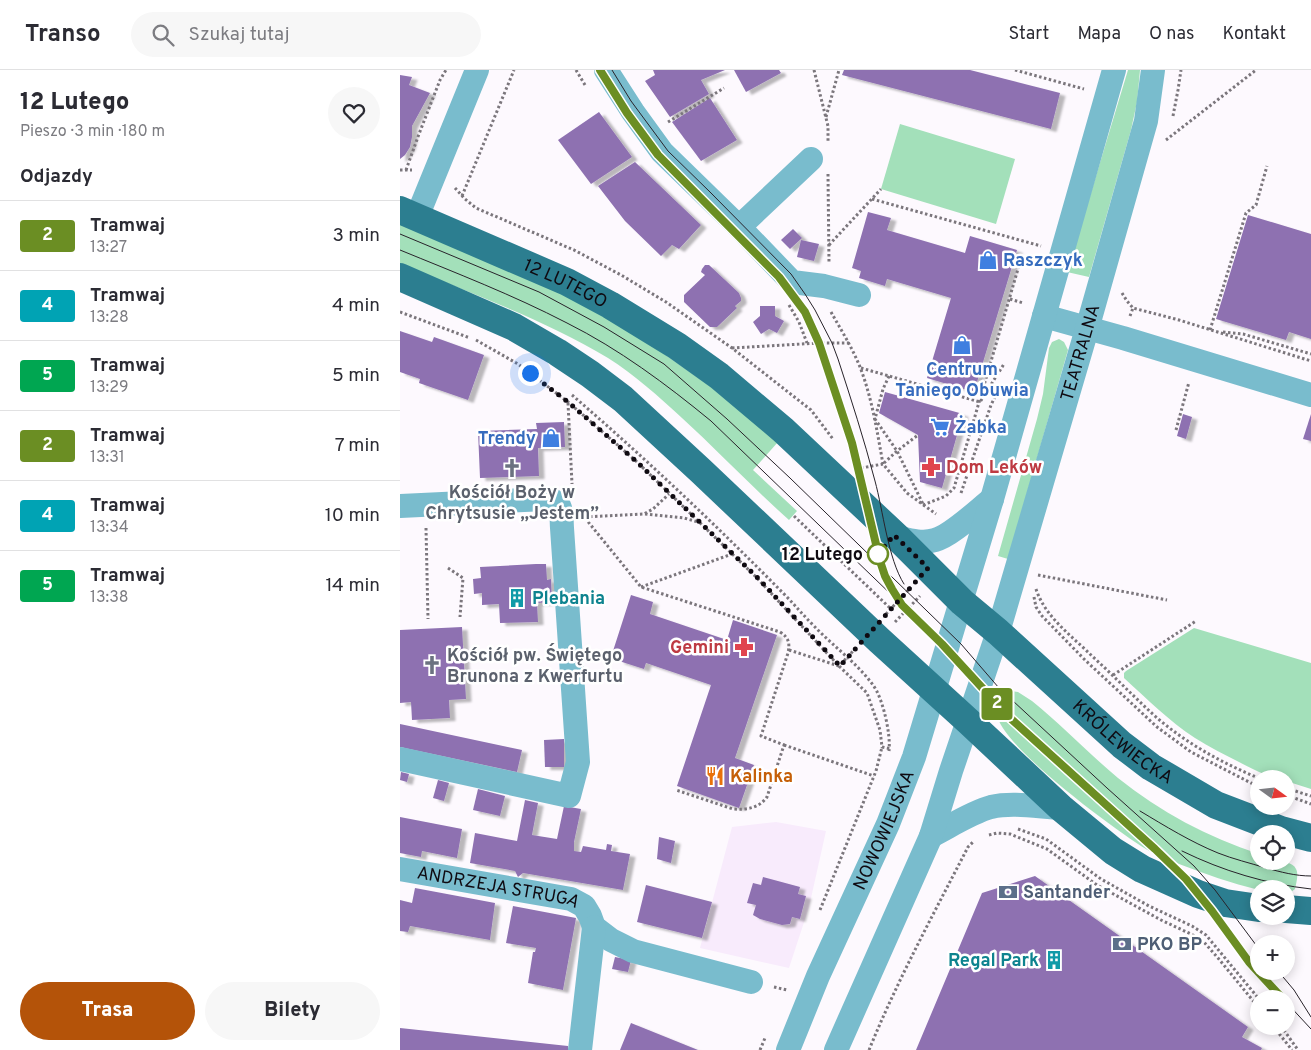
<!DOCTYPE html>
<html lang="pl">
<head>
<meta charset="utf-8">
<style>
	:root { --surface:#fff; --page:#f7f7f7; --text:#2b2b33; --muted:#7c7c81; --line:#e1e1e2; --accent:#b45309 }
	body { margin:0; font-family:Overpass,sans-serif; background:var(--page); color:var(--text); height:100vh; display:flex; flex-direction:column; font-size:19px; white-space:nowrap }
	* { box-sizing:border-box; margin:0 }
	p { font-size:16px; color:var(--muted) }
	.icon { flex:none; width:28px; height:28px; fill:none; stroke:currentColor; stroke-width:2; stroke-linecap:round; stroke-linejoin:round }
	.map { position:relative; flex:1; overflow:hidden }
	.details { display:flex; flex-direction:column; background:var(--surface); width:400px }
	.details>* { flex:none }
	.badge { padding:0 10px; border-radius:4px; font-size:18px; line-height:32px }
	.needle { width:32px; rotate:105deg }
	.buttons { position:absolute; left:850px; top:700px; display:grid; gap:10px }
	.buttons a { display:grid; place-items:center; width:45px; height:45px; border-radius:50%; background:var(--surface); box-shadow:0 2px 12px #0003; font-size:25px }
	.you { position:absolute; width:25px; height:25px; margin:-12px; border:4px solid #fff; border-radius:50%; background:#1a73e8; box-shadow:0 0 0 8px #1a73e833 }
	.map>.badge { position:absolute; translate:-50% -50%; box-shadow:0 0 0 2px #fff }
	h2 { padding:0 20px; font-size:19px; line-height:45px }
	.round { display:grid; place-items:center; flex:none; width:52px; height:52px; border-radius:26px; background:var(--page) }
	.summary { display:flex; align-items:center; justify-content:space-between; height:85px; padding:0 20px }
	h1 { font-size:24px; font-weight:800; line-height:38px }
	.action { display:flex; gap:10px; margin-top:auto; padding:10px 20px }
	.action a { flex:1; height:58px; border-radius:30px; background:var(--accent); color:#fff; font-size:20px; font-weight:800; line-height:58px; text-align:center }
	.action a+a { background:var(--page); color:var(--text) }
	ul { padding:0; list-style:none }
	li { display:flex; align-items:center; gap:15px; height:70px; padding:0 20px; border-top:1px solid var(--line) }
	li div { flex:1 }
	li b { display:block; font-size:19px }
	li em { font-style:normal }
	li .badge { min-width:55px; font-weight:700; text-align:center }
	header { display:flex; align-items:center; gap:30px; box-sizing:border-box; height:70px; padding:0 25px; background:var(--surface); border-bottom:1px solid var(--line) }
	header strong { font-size:24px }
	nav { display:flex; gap:28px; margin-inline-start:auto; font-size:18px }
	.search { width:350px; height:45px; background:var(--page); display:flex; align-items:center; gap:12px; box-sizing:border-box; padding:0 18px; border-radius:28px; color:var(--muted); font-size:19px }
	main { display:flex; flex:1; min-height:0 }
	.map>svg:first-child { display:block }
	.built { fill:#f8ebfc }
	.green { fill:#a3e0ba }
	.building { fill:#8e71b1; filter:url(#shadow) }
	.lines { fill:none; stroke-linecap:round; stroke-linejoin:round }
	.path { stroke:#7b767c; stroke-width:3; stroke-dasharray:2.5 2.5; stroke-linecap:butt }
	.minor { stroke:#79bccd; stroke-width:24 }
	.major { stroke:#2c7e90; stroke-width:28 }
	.tram { stroke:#28232a; stroke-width:1 }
	.line-casing { stroke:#fff; stroke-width:11 }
	.line { stroke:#6b8e23; stroke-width:8 }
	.walk { stroke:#0f0a11; stroke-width:5; stroke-dasharray:0 9 }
	.stop-dot { fill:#fff; stroke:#6b8e23; stroke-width:2.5 }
	.labels { text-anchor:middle; stroke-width:5; stroke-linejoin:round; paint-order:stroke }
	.shop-label { font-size:18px; font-weight:bold; fill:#366cbe; stroke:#fff; text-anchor:start }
	.street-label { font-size:18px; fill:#0f0a11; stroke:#fff }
	.health-label { font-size:18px; font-weight:bold; fill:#be3a42; stroke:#fff; text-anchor:start }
	.worship-label { font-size:18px; font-weight:bold; fill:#5b616d; stroke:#fff }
	.stop-label { font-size:18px; font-weight:bold; fill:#0f0a11; stroke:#fff; text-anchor:end }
	.culture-label { font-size:18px; font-weight:bold; fill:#0d838f; stroke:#fff; text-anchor:start }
	.food-label { font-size:18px; font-weight:bold; fill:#c56008; stroke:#fff; text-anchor:start }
	.service-label { font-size:18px; font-weight:bold; fill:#4e5e75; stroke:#fff; text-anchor:start }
</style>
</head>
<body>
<header>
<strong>Transo</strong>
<div class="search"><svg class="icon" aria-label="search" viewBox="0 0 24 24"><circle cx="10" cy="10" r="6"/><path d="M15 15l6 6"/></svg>Szukaj tutaj</div>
<nav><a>Start</a><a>Mapa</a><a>O nas</a><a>Kontakt</a></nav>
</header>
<main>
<section class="details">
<div class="summary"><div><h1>12 Lutego</h1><p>Pieszo · 3 min · 180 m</p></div><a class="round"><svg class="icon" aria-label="heart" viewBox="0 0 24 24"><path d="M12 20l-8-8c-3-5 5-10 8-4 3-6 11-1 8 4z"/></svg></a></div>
<h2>Odjazdy</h2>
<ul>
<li><span class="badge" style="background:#6b8e23;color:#fff">2</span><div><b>Tramwaj</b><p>13:27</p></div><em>3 min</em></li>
<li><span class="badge" style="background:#00a3b4;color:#fff">4</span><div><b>Tramwaj</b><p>13:28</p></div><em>4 min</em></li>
<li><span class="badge" style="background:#00a651;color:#fff">5</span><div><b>Tramwaj</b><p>13:29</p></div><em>5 min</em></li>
<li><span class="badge" style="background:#6b8e23;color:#fff">2</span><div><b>Tramwaj</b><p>13:31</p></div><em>7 min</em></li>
<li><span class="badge" style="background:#00a3b4;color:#fff">4</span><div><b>Tramwaj</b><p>13:34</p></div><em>10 min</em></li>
<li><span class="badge" style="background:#00a651;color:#fff">5</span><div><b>Tramwaj</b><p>13:38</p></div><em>14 min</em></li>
</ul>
<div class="action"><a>Trasa</a><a>Bilety</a></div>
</section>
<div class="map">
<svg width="911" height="980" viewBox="0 0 911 980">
	<defs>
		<filter id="shadow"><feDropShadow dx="5.5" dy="3" stdDeviation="1" flood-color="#0004"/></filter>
	</defs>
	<rect width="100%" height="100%" fill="#fdf9fe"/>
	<!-- built -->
	<path class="built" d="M376 752 426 761 409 837 389 898 300 878 332 757Z"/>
	<!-- green -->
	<g class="green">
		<path d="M728 0H740L737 32 731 60 689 207 667 202Z"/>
		<path d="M500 54 615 89 596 154 481 119Z"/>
		<path d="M0 154 129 208 184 235 250 274 311 317 378 372 353 400 397 441 389 450C352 417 318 381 282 348 258 326 235 305 208 288 143 249 70 223 0 194Z"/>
		<path d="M659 269 664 272 668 280 608 489 598 486 637 349 643 324 649 278 652 272Z"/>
		<path d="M794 558 911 593V719L886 711V709C870 709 853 699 839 692 825 685 809 677 795 668 769 651 747 629 724 608V603L726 601Z"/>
		<path d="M611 621 618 622 632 631C662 655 688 683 718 708 760 742 808 767 859 784V791C868 791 892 789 896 799 899 804 896 814 895 819L891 822 886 823V819H859V820C831 813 805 804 779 794 770 790 760 786 751 782 721 765 599 675 597 644Z"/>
	</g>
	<!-- building -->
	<g class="building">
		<path d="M253 0H325L301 10 309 24 270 47 245 11 255 5Z"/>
		<path d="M334 0H379L381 3 346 22Z"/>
		<path d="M444 0H570L660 23 651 59 442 5Z"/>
		<path d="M0 5 12 7 9 15 30 23 12 56V67L10 77 5 85 0 89Z"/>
		<path d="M310 28 337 70 301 91 272 52Z"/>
		<path d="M199 42 232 87 191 114 158 70Z"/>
		<path d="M235 92 301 155 279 179 272 175 261 186 225 151 198 116Z"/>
		<path d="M468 142 491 148 487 160 565 183 570 166 617 180 574 322 527 308 551 228 487 209 485 216 459 208 461 201 452 198Z"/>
		<path d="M848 145 911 164V269L889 262 886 270 816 249Z"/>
		<path d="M393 159 402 168 390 179 381 170Z"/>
		<path d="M401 170 419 174 414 191 397 187Z"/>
		<path d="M305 195H309L339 223 341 228V231L335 236 337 238 317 257H310L284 232V225L305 205 301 202 302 199Z"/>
		<path d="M360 236H375V246L384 251 377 263 369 259 361 264 353 252 360 246Z"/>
		<path d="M0 261 32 272 34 267 84 285 68 330 19 313 20 309 0 302Z"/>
		<path d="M485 322 563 344 542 418 520 412 518 365 479 343Z"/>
		<path d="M783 344 792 347 786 369 777 366Z"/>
		<path d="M911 344V371L903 369Z"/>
		<path d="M164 352 165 377 138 378 139 406 80 408 78 361 137 359 136 353Z"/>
		<path d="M136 494H146L147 510 151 509 152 532 137 533 138 552 100 553 99 534 82 535V523L74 524 73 509 81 508 80 497Z"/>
		<path d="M231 525 253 532 250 544 327 570 333 550 377 565 335 688 354 695 339 738 277 716 311 615 246 593 244 599 219 591 221 584 213 581Z"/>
		<path d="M62 557 66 629 49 630 50 648 12 650 11 632 0 633V560Z"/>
		<path d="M0 654 122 680 117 702 0 677Z"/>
		<path d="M164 669V697H145L144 670Z"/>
		<path d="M1 702 9 704 7 712 0 710Z"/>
		<path d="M38 710 49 713 44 731 33 728Z"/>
		<path d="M78 719 105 726 100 746 73 740Z"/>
		<path d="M125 730 138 733 132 765 157 769 164 736 181 739 174 772V781L181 782 183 776 206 780 207 774 212 775 211 781 230 784 223 820 123 803 118 807 115 801 70 793 75 763 117 771Z"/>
		<path d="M0 747 62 759 57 788 22 781 21 787 0 783Z"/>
		<path d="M259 767 275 771 271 793 257 789Z"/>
		<path d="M635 806 848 957 842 967 862 978 861 980H516L582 823Z"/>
		<path d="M363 807 400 817 398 824 406 826 400 849 392 847 390 854 382 855 360 849 353 845 356 835 347 833 353 813 361 815Z"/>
		<path d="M246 815 312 832 302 868 237 852Z"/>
		<path d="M15 818 95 833 90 870 10 856 8 862 0 861V830L12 833Z"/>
		<path d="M113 836 176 848 163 920 128 913 133 882H135L136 878 106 873Z"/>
		<path d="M215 887 231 890 228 902 212 899Z"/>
		<path d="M231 953 298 980H220Z"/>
		<path d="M0 958 168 976V980H0Z"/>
	</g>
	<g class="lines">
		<!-- path -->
		<g class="path">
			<path d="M176 0 185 15"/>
			<path d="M414 0 428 56V73"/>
			<path d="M615 0 684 19"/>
			<path d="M773 46 778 20 781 0"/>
			<path d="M426 47 439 0"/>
			<path d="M268 52 324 18"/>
			<path d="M766 70 856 0"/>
			<path d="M0 100H12"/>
			<path d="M6 100 19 64 40 10 46 0"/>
			<path d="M428 104 429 193"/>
			<path d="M55 118 65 129 76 138 174 180 221 205 266 232 332 278 411 340 433 369"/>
			<path d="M62 126 114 0"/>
			<path d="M472 129 641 176"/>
			<path d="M429 175 481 119"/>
			<path d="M722 223 727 231 733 238 779 250 911 291"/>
			<path d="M610 229 623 233"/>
			<path d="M389 235 399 252 407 273"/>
			<path d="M0 242 70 268"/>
			<path d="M431 242C441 260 452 277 460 297 472 328 477 361 483 394"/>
			<path d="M730 246 733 238"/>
			<path d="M810 260 846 143 856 135 867 96"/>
			<path d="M823 262 843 264 911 284"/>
			<path d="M76 270 118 294 168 332 236 391 355 506 439 596 467 623 480 660 482 677 491 679"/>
			<path d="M332 278 419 273H449"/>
			<path d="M461 298 580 332 604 294"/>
			<path d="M489 306 483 319 475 349 497 381 523 434"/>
			<path d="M172 325C245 388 315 454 383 523 394 534 403 545 414 556 433 576 457 593 473 615 483 628 491 665 489 681"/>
			<path d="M168 333 172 414"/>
			<path d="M776 360 789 312"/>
			<path d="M484 393 497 381 518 365"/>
			<path d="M461 398 483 394 507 423 536 444"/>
			<path d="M561 423 591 335 595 327"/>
			<path d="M523 435 546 426 554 418 620 192 635 196"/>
			<path d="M245 444 284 448 298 452"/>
			<path d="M394 446 491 539"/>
			<path d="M185 447 244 444 253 439 269 424"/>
			<path d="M185 448 241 517 380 562C389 568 390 573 388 583L361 666 384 675 367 727C359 738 347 740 333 739L276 720"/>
			<path d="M26 458 28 549"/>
			<path d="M48 498 63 508 60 547"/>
			<path d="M638 505 767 530"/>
			<path d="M241 517 332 484"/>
			<path d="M636 519C645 547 672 566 692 586 714 606 734 627 756 647 787 674 824 694 861 709"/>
			<path d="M634 527 636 537 642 546 685 590 757 657 791 682 851 713 859 716"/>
			<path d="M486 544 511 517"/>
			<path d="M495 552 520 526"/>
			<path d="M389 580 439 596 454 580"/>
			<path d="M713 605 796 551"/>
			<path d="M384 675 474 706"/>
			<path d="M886 718 911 726"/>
			<path d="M886 725 911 734"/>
			<path d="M618 759 646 769 701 809 749 836 792 856 806 865 859 929"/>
			<path d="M589 765 597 763 610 764 647 779 697 815 761 850 793 865 803 871 818 888 859 938"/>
			<path d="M420 840 476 701 482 677"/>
			<path d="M374 917 387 920"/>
			<path d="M873 956 892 980"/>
			<path d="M881 956 898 980"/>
			<path d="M360 980 365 968"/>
			<path d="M469 980C497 911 534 843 568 777L574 771"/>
		</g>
		<!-- minor -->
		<g class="minor">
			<path d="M206 0 233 42 262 82 339 157 392 212 424 216 459 225"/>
			<path d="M17 147 77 0"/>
			<path d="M339 157 411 89"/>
			<path d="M644 246 723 268 911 325"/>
			<path d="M0 436 146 429C164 431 161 444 162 458L178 692 169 726 0 689"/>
			<path d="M497 467C509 470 522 474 535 470 551 466 578 440 592 429"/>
			<path d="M531 766C549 757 572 742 591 737 613 732 639 737 661 738"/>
			<path id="s1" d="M0 799 171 829 184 836 190 846 194 857 211 870 233 881 351 912"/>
			<path d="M180 980 194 857"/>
			<path id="s2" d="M388 980 418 906 488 754 514 687 592 429 714 0"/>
			<path id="s3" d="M436 980 531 766 551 701 598 562 687 259 746 51 753 0"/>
		</g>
		<!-- major -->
		<g class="major">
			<path id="s4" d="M0 140 167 212 210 235 277 276 319 306 383 360 497 467 562 532 598 562 722 675 751 697 816 735 881 760 911 768"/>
			<path d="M0 207 114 257 157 282 190 304 223 329 301 401 479 570 568 651 661 738 713 781 742 799 798 824 825 833 859 838"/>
			<path d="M886 839 911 841"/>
		</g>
		<!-- tram -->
		<g class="tram">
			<path d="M200 0 227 43 259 85 379 207 405 242 419 273 451 373 481 494"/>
			<path d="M212 0 231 31 268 81 310 122 391 204 405 224 415 240 432 273 438 289C451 329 464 369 475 411 483 440 488 489 504 514"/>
			<path d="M0 164 139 222 204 257 264 294 327 349 390 408 561 574 599 618 707 718 794 796 815 820 859 879"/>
			<path d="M0 180C56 203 113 225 167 253 219 279 266 314 311 351L527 559 609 647 770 794 798 824 849 892 883 929"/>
			<path d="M740 741C765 756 791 772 818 783 833 789 850 793 866 798 881 802 895 806 911 806"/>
			<path d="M782 781C823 801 866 814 911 819"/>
			<path d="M878 901 894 920 911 947"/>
			<path d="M886 932 911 959"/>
		</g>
	</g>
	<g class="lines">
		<!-- line casing -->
		<g class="line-casing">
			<path id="line" d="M200 0 227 43 258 85 379 207 405 242 419 273 452 373 480 491 485 506 492 519 502 535 542 574 609 647 755 779 786 809 812 841 849 892 883 929"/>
		</g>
		<!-- line -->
		<use href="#line" class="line"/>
		<!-- walk -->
		<path class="walk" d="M130 303 168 332 236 391 356 506 440 596 528 498 494 465 478 484"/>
	</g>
	<!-- icons -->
	<defs>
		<g id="shop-bare" transform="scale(1.5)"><path d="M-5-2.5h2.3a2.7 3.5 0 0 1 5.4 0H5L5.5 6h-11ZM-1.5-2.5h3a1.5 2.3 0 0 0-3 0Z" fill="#3f7fe0" stroke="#fff" stroke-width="2.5" paint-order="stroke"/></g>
		<g id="supermarket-bare" transform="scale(1.5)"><path d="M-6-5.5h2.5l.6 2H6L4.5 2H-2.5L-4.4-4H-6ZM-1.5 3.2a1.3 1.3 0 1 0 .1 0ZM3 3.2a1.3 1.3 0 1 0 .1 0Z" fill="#3f7fe0" stroke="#fff" stroke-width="2.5" paint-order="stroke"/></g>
		<g id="pharmacy-bare" transform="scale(1.5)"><path d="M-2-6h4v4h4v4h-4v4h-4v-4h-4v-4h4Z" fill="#e0444e" stroke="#fff" stroke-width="2.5" paint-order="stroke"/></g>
		<g id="church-bare" transform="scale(1.5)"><path d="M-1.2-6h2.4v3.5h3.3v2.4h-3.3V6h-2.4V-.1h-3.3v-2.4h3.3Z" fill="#6b7280" stroke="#fff" stroke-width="2.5" paint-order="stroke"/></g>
		<g id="building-bare" transform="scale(1.5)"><path d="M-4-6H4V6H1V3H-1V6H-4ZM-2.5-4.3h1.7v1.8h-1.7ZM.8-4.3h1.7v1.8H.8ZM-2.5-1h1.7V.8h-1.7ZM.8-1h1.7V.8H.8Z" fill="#0f9aa8" stroke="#fff" stroke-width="2.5" paint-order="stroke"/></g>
		<g id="restaurant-bare" transform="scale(1.5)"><path d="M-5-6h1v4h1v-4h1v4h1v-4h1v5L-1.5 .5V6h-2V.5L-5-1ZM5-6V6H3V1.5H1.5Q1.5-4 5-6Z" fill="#e8710a" stroke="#fff" stroke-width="2.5" paint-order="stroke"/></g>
		<g id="bank-bare" transform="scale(1.5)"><path d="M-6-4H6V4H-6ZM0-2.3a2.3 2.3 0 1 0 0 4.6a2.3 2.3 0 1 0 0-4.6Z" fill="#5c6f8a" stroke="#fff" stroke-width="2.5" paint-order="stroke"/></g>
	</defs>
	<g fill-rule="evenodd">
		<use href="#shop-bare" x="588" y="190"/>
		<use href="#shop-bare" x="562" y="275"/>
		<use href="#supermarket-bare" x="540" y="357"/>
		<use href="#shop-bare" x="151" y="368"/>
		<use href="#pharmacy-bare" x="531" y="397"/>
		<use href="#church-bare" x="112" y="398"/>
		<use href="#building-bare" x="117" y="528"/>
		<use href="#pharmacy-bare" x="344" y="577"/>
		<use href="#church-bare" x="32" y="595"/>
		<use href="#restaurant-bare" x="315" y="706"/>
		<use href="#bank-bare" x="608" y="822"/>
		<use href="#bank-bare" x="722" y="874"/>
		<use href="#building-bare" x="654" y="890"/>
	</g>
	<!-- markers -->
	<circle class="stop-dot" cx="478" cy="484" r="10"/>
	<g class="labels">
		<!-- shop labels -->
		<g class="shop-label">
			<text x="603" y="196">Raszczyk</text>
			<text x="562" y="305" text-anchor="middle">Centrum<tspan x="562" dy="21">Taniego Obuwia</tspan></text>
			<text x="555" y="363">Żabka</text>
			<text x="136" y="374" text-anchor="end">Trendy</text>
		</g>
		<!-- street labels -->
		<g class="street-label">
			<text dy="6" stroke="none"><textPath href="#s4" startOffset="181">12 LUTEGO</textPath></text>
			<text dy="6" stroke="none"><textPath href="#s3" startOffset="740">TEATRALNA</textPath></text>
			<text dy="6" stroke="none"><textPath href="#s4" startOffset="906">KRÓLEWIECKA</textPath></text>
			<text dy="6" stroke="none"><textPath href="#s2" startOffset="240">NOWOWIEJSKA</textPath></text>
			<text dy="6" stroke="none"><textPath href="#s1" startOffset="100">ANDRZEJA STRUGA</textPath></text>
		</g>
		<!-- health labels -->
		<g class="health-label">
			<text x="546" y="403">Dom Leków</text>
			<text x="329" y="583" text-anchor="end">Gemini</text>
		</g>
		<!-- worship labels -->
		<g class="worship-label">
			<text x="112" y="428">Kościół Boży w<tspan x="112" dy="21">Chrytsusie „Jestem”</tspan></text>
			<text x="47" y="591" text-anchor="start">Kościół pw. Świętego<tspan x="47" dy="21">Brunona z Kwerfurtu</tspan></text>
		</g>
		<!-- stop labels -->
		<g class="stop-label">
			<text x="463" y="490">12 Lutego</text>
		</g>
		<!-- culture labels -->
		<g class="culture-label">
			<text x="132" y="534">Plebania</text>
			<text x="639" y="896" text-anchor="end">Regal Park</text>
		</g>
		<!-- food labels -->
		<g class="food-label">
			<text x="330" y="712">Kalinka</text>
		</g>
		<!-- service labels -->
		<g class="service-label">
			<text x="623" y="828">Santander</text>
			<text x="737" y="880">PKO BP</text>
		</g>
	</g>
</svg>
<div class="buttons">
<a><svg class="needle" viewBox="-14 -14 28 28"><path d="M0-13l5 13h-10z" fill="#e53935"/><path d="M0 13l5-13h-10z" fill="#7c7c81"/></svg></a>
<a><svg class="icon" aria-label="locate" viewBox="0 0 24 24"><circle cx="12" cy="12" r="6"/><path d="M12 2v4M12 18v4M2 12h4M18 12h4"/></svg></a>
<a><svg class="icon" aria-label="layers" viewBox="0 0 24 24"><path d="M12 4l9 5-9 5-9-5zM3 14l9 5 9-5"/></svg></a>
<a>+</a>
<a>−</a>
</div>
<div class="you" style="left:130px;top:303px"></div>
<b class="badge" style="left:597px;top:634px;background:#6b8e23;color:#fff">2</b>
</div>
</main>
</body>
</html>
